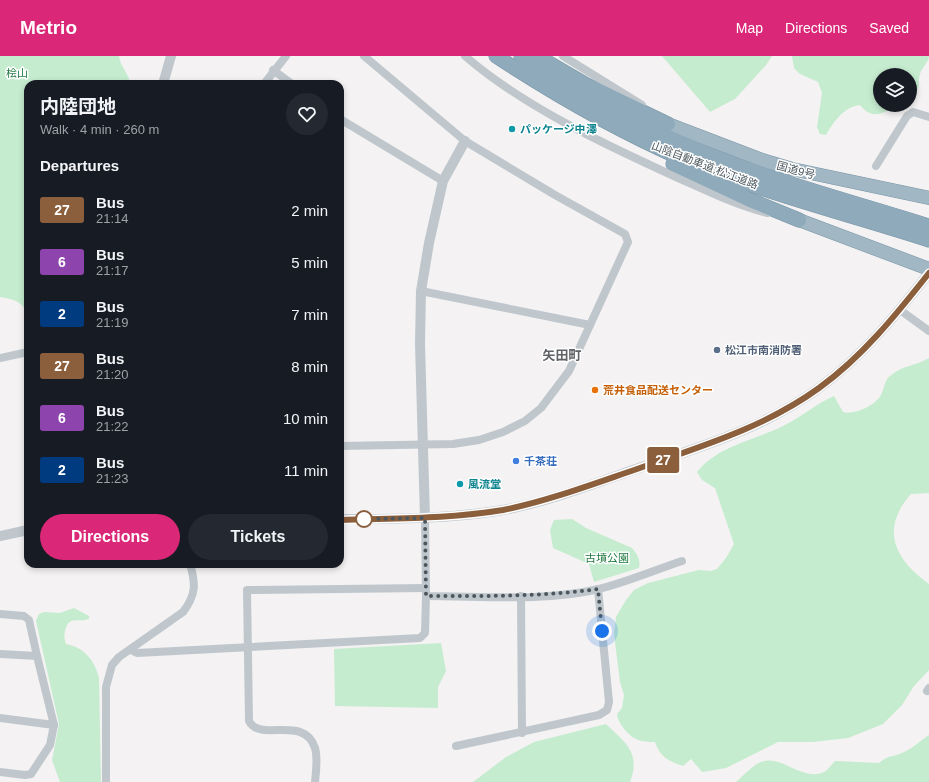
<!DOCTYPE html>
<html lang="en">
<head>
<meta charset="utf-8">
<style>
	:root { --surface:#171b24; --page:#242831; --text:#f1f3f6; --muted:#9ea1a6; --accent:#db2777 }
	body { margin:0; font-family:Helvetica,"Noto Sans JP",sans-serif; background:var(--page); color:var(--text); height:100vh; display:flex; flex-direction:column; font-size:15px; white-space:nowrap }
	* { box-sizing:border-box; margin:0 }
	p { font-size:13px; color:var(--muted) }
	.icon { flex:none; width:22px; height:22px; fill:none; stroke:currentColor; stroke-width:2; stroke-linecap:round; stroke-linejoin:round }
	.map { position:relative; flex:1; overflow:hidden }
	.sheet { position:absolute; left:24px; top:24px; width:320px; height:488px; display:flex; flex-direction:column; background:var(--surface); border-radius:12px; box-shadow:0 2px 6px #0003 }
	.sheet>* { flex:none }
	.badge { padding:0 8px; border-radius:3px; font-size:14px; line-height:26px }
	.tools { position:absolute; left:873px; top:12px; display:grid; gap:8px }
	.tools a { display:grid; place-items:center; width:44px; height:44px; border-radius:50%; background:var(--surface); box-shadow:0 2px 6px #0003; font-size:20px }
	.you { position:absolute; width:20px; height:20px; margin:-10px; border:3px solid #fff; border-radius:50%; background:#1a73e8; box-shadow:0 0 0 6px #1a73e833 }
	.map>.badge { position:absolute; translate:-50% -50%; box-shadow:0 0 0 2px #fff }
	h2 { padding:0 16px; font-size:15px; line-height:36px }
	.round { display:grid; place-items:center; flex:none; width:42px; height:42px; border-radius:21px; background:var(--page) }
	.overview { display:flex; align-items:center; justify-content:space-between; height:68px; padding:0 16px }
	h1 { font-size:19px; font-weight:700; line-height:30px }
	.cta { display:flex; gap:8px; margin-top:auto; padding:8px 16px }
	.cta a { flex:1; height:46px; border-radius:24px; background:var(--accent); color:#fff; font-size:16px; font-weight:700; line-height:46px; text-align:center }
	.cta a+a { background:var(--page); color:var(--text) }
	ul { padding:0; list-style:none }
	li { display:flex; align-items:center; gap:12px; height:52px; padding:0 16px }
	li div { flex:1 }
	li b { display:block; font-size:15px }
	li em { font-style:normal }
	li .badge { min-width:44px; font-weight:700; text-align:center }
	header { display:flex; align-items:center; gap:24px; box-sizing:border-box; height:56px; padding:0 20px; background:var(--accent); color:#fff }
	header strong { font-size:19px }
	nav { display:flex; gap:22px; margin-inline-start:auto; font-size:14px }
	.map>svg:first-child { display:block }
	.green { fill:#c5eccf }
	.lines { fill:none; stroke-linecap:round; stroke-linejoin:round }
	.trunk-casing { stroke:#7995a7; stroke-width:14 }
	.motorway-casing { stroke:#7995a7; stroke-width:15 }
	.minor { stroke:#bfc7cd; stroke-width:8 }
	.tertiary { stroke:#bfc7cd; stroke-width:10 }
	.trunk { stroke:#a1b7c4; stroke-width:13 }
	.motorway { stroke:#8eaabb; stroke-width:14 }
	.line-casing { stroke:#fff; stroke-width:9 }
	.line { stroke:#8b5e3c; stroke-width:6 }
	.walk { stroke:#4b575d; stroke-width:4; stroke-dasharray:0 7.2 }
	.culture-dot { fill:#0f9aa8; stroke:#fff; stroke-width:1.5 }
	.service-dot { fill:#5c6f8a; stroke:#fff; stroke-width:1.5 }
	.food-dot { fill:#e8710a; stroke:#fff; stroke-width:1.5 }
	.shop-dot { fill:#3f7fe0; stroke:#fff; stroke-width:1.5 }
	.stop-dot { fill:#fff; stroke:#8b5e3c; stroke-width:2 }
	.labels { text-anchor:middle; stroke-width:3; stroke-linejoin:round; paint-order:stroke }
	.park-label { font-size:11px; fill:#217a41; stroke:#fff }
	.culture-label { font-size:11px; font-weight:bold; fill:#0d838f; stroke:#fff; text-anchor:start }
	.street-label { font-size:11px; fill:#4b575d; stroke:#fff }
	.service-label { font-size:11px; font-weight:bold; fill:#4e5e75; stroke:#fff; text-anchor:start }
	.food-label { font-size:11px; font-weight:bold; fill:#c56008; stroke:#fff; text-anchor:start }
	.shop-label { font-size:11px; font-weight:bold; fill:#366cbe; stroke:#fff; text-anchor:start }
	.quarter-label { font-size:13px; font-weight:bold; fill:#5f6366; stroke:#fff }
</style>
</head>
<body>
<header>
<strong>Metrio</strong>
<nav><a>Map</a><a>Directions</a><a>Saved</a></nav>
</header>
<div class="map">
<svg width="929" height="726" viewBox="0 0 929 726">
	<rect width="100%" height="100%" fill="#f4f2f2"/>
	<!-- green -->
	<g class="green">
		<path d="M0 0H119C120 11 129 17 130 28H28V257C21 245 13 243 0 241Z"/>
		<path d="M662 0H772L766 9 735 43 710 56Z"/>
		<path d="M792 0H929C929 6 922 11 920 18 917 30 923 31 910 41V19H880V49H898C883 57 873 65 860 49 844 51 834 65 826 79L820 78 817 71 822 37 818 26 800 18 794 12Z"/>
		<path d="M929 302V437L911 438C880 473 894 503 929 528V614L914 630 902 649 883 668 848 682 813 686H778L726 712 702 716 691 703 683 710C668 705 660 701 655 686 648 686 642 686 636 683 629 680 617 666 617 658L622 652 624 639 620 626 614 578 616 561 626 544 634 534 648 527 699 514 711 515 717 513 726 502 734 488 715 432 702 424 697 416C717 390 755 384 783 370 801 361 816 348 834 340L843 356C853 359 872 351 879 342 884 336 884 324 890 320 902 309 916 310 929 302Z"/>
		<path d="M572 463 586 472 632 492C637 498 641 504 639 512L594 526 589 508 553 492 550 474 554 464Z"/>
		<path d="M74 552 89 560V563C77 567 69 559 65 575 64 580 64 582 66 588 84 591 95 605 99 622L101 726H60L52 704 59 668 36 565 39 558 44 556 60 557Z"/>
		<path d="M441 587 446 615 438 631V652L335 650 334 593Z"/>
		<path d="M606 668C626 687 641 697 630 726H473L506 701 534 686Z"/>
		<path d="M929 679V726H736C742 721 754 708 761 706 782 698 802 726 824 716 828 714 832 708 835 705L879 707C890 698 891 702 902 697 912 693 920 685 929 679Z"/>
	</g>
	<g class="lines">
		<!-- trunk casing -->
		<g class="trunk-casing">
			<g id="trunk">
				<path d="M668 68 762 104 792 113 929 142"/>
				<path d="M799 164 929 213"/>
			</g>
		</g>
		<!-- motorway casing -->
		<g class="motorway-casing">
			<g id="motorway">
				<path d="M496 0C557 40 620 76 687 105 765 137 848 158 929 184"/>
				<path d="M521 0C575 36 631 66 691 91 768 124 850 145 929 170"/>
				<path d="M537 0 585 28 668 68"/>
				<path d="M673 108 750 144 799 164"/>
			</g>
		</g>
		<!-- minor -->
		<g class="minor">
			<path d="M465 0C524 51 606 89 676 121 706 134 735 149 767 157"/>
			<path d="M563 0 642 49"/>
			<path d="M273 14 292 28"/>
			<path d="M264 28 286 0"/>
			<path d="M340 63 443 125"/>
			<path d="M876 110 907 60 913 56 929 61"/>
			<path d="M421 235 590 269"/>
			<path d="M900 254 929 275"/>
			<path d="M0 302 28 296"/>
			<path d="M340 390 453 388 479 384 503 376 525 365 541 352 569 315 628 186 625 178 555 139 465 85 364 0"/>
			<path d="M425 462 426 540C482 540 543 546 599 533 627 526 655 514 682 505"/>
			<path d="M521 540 522 677"/>
			<path d="M0 558 24 560 29 564 37 600"/>
			<path d="M131 594 137 597 420 582 425 577 426 540"/>
			<path d="M0 598 37 600 54 669 0 662"/>
			<path d="M927 635 929 632"/>
			<path d="M456 690 599 659 607 654 609 646 598 533"/>
			<path d="M0 716 25 719 31 718 50 689 54 669"/>
			<path d="M106 726V631L112 609 119 601 183 556C196 539 196 528 190 508"/>
			<path d="M315 726C316 716 318 702 315 692 304 658 260 687 249 665L247 534 426 532"/>
		</g>
		<!-- tertiary -->
		<g class="tertiary">
			<path d="M163 28 171 0"/>
			<path d="M425 462 420 288 421 235 429 187 443 125 465 85"/>
			<path d="M340 463C394 463 449 463 503 454 547 446 591 429 633 414 697 392 763 373 819 332 862 301 896 259 929 217"/>
			<path d="M0 480 28 474"/>
		</g>
		<!-- trunk -->
		<use href="#trunk" class="trunk"/>
		<!-- motorway -->
		<use href="#motorway" class="motorway"/>
	</g>
	<g class="lines">
		<!-- line casing -->
		<g class="line-casing">
			<path id="line" d="M340 464C394 462 449 463 503 454 548 445 593 428 637 413 699 391 764 372 819 332 862 301 896 259 929 217"/>
		</g>
		<!-- line -->
		<use href="#line" class="line"/>
		<!-- walk -->
		<path class="walk" d="M364 463 425 462 426 540C484 540 540 541 598 533L602 575"/>
	</g>
	<!-- markers -->
	<g class="culture-dot">
		<circle cx="512" cy="73" r="4"/>
		<circle cx="460" cy="428" r="4"/>
	</g>
	<circle class="service-dot" cx="717" cy="294" r="4"/>
	<circle class="food-dot" cx="595" cy="334" r="4"/>
	<circle class="shop-dot" cx="516" cy="405" r="4"/>
	<circle class="stop-dot" cx="364" cy="463" r="8"/>
	<g class="labels">
		<!-- park labels -->
		<g class="park-label">
			<text x="17" y="21">桧山</text>
			<text x="607" y="506">古墳公園</text>
		</g>
		<!-- culture labels -->
		<g class="culture-label">
			<text x="520" y="77">パッケージ中澤</text>
			<text x="468" y="432">風流堂</text>
		</g>
		<!-- street labels -->
		<g class="street-label">
			<text transform="translate(705 109) rotate(21)" y="4">山陰自動車道;松江道路</text>
			<text transform="translate(796 114) rotate(15)" y="4">国道9号</text>
		</g>
		<!-- service labels -->
		<g class="service-label">
			<text x="725" y="298">松江市南消防署</text>
		</g>
		<!-- food labels -->
		<g class="food-label">
			<text x="603" y="338">荒井食品配送センター</text>
		</g>
		<!-- shop labels -->
		<g class="shop-label">
			<text x="524" y="409">千茶荘</text>
		</g>
		<!-- quarter labels -->
		<g class="quarter-label">
			<text x="562" y="304">矢田町</text>
		</g>
	</g>
</svg>
<div class="tools">
<a><svg class="icon" aria-label="layers" viewBox="0 0 24 24"><path d="M12 4l9 5-9 5-9-5zM3 14l9 5 9-5"/></svg></a>
</div>
<div class="you" style="left:602px;top:575px"></div>
<b class="badge" style="left:663px;top:404px;background:#8b5e3c;color:#fff">27</b>
<section class="sheet">
<div class="overview"><div><h1>内陸団地</h1><p>Walk · 4 min · 260 m</p></div><a class="round"><svg class="icon" aria-label="heart" viewBox="0 0 24 24"><path d="M12 20l-8-8c-3-5 5-10 8-4 3-6 11-1 8 4z"/></svg></a></div>
<h2>Departures</h2>
<ul>
<li><span class="badge" style="background:#8b5e3c;color:#fff">27</span><div><b>Bus</b><p>21:14</p></div><em>2 min</em></li>
<li><span class="badge" style="background:#8e44ad;color:#fff">6</span><div><b>Bus</b><p>21:17</p></div><em>5 min</em></li>
<li><span class="badge" style="background:#003b80;color:#fff">2</span><div><b>Bus</b><p>21:19</p></div><em>7 min</em></li>
<li><span class="badge" style="background:#8b5e3c;color:#fff">27</span><div><b>Bus</b><p>21:20</p></div><em>8 min</em></li>
<li><span class="badge" style="background:#8e44ad;color:#fff">6</span><div><b>Bus</b><p>21:22</p></div><em>10 min</em></li>
<li><span class="badge" style="background:#003b80;color:#fff">2</span><div><b>Bus</b><p>21:23</p></div><em>11 min</em></li>
</ul>
<div class="cta"><a>Directions</a><a>Tickets</a></div>
</section>
</div>
</body>
</html>
